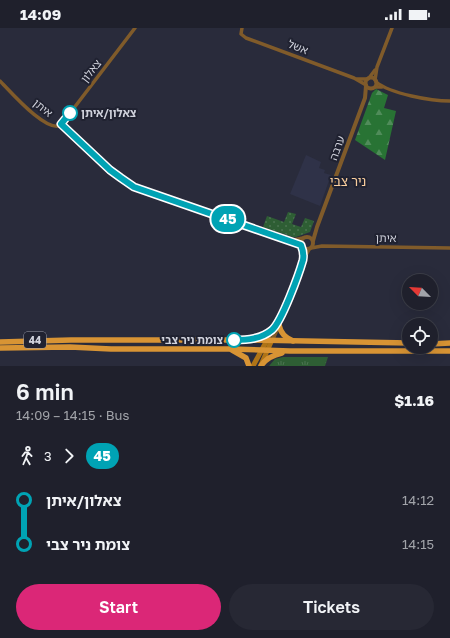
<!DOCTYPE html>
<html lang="en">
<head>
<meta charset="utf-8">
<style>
	:root { --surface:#1f202c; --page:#272834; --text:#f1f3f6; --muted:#a1a3a9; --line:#3c3e48; --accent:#db2777 }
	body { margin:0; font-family:"Golos Text","Noto Sans Hebrew",sans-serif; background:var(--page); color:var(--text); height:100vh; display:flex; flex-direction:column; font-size:15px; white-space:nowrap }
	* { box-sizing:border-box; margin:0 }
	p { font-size:13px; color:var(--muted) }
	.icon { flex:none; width:22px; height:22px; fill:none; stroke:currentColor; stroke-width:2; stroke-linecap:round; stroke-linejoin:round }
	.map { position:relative; height:338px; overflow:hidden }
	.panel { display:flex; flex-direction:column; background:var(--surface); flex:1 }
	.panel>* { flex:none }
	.badge { padding:0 8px; border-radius:13px; font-size:14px; line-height:26px }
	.needle { width:26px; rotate:294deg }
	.tools { position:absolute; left:402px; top:246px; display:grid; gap:8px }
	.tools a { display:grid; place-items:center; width:36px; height:36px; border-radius:50%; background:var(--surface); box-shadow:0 4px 16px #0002,0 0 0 1px var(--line); font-size:20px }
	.map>.badge { position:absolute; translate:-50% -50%; box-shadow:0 0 0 2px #fff }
	.legs { display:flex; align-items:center; gap:6px; height:44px; padding:0 16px; font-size:13px }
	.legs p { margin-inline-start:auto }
	.overview { display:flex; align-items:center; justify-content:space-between; height:68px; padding:0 16px }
	h1 { font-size:22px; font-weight:600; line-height:30px }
	.button { display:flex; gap:8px; margin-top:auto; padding:8px 16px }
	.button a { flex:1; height:46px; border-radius:24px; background:var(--accent); color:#fff; font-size:16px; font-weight:600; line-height:46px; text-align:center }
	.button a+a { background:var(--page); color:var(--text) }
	ul { padding:0 16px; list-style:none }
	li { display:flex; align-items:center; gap:14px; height:44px; font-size:15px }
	li i { display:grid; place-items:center; width:6px; height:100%; margin:0 5px; background:currentColor }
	li i::after { content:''; width:10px; height:10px; margin:-5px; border:3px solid; border-radius:50%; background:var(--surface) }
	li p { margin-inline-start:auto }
	li:first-child i { background:linear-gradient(#0000 50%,currentColor 0) }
	li:last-child i { background:linear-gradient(currentColor 50%,#0000 0) }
	.status { display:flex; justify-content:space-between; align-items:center; height:28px; padding:0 20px; background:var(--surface); direction:ltr }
	.status svg { height:11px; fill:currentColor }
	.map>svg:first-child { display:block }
	.built { fill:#2f3248 }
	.grass { fill:url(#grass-tufts) }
	.forest { fill:url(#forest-firs) }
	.park { fill:url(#park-dots) }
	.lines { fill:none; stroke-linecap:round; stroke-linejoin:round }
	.minor { stroke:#805b2a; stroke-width:3.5 }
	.tertiary { stroke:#805b2a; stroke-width:4 }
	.secondary { stroke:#af7417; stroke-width:5 }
	.trunk { stroke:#d89434; stroke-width:5.5 }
	.line-1-casing { stroke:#fff; stroke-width:9 }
	.line-1 { stroke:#00a3b4; stroke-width:6 }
	.stop-1-dot { fill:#fff; stroke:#00a3b4; stroke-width:2 }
	.labels { text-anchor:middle; stroke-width:4; stroke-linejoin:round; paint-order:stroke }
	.shield { fill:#202231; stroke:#9b9da9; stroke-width:1 }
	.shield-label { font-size:10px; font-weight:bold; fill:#d0d2dc }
	.street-label { font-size:11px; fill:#d0d2dc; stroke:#202231 }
	.stop-label { font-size:11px; font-weight:bold; fill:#d0d2dc; stroke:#202231; text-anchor:start }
	.quarter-label { font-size:13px; fill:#facf9e; stroke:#202231 }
</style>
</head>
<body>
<div class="status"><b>14:09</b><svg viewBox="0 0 49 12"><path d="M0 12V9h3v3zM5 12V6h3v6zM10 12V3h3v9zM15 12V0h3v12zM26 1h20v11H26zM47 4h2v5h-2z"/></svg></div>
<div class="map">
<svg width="450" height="338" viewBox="0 0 450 338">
	<defs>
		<pattern id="grass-tufts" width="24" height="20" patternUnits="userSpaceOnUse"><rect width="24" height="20" fill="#2e5e34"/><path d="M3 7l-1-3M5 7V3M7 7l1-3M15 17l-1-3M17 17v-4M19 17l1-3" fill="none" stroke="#4b7451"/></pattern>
		<pattern id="forest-firs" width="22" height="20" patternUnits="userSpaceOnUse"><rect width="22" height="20" fill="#287334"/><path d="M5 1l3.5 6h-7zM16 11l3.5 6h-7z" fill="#508c5a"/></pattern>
		<pattern id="park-dots" width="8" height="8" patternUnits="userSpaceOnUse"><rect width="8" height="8" fill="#2e5e34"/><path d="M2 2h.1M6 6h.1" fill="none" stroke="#4b7451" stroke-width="1.8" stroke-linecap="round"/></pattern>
	</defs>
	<rect width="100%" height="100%" fill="#292b3b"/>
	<!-- built -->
	<path class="built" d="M306 127 321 134 319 140 325 142 324 145 331 147 320 178 290 166Z"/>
	<!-- grass -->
	<path class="grass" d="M283 329H328L325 338H269L275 331Z"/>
	<!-- forest -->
	<path class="forest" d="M376 61 388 67 384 80 396 83 385 132 355 112 372 65Z"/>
	<!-- park -->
	<path class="park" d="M288 184 296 186 292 196 301 199 305 190 314 193 310 204 296 209H293L263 199 267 188 284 194Z"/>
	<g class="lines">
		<!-- minor -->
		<g class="minor">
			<path d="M242 0 241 6 246 10 354 50 366 57"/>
			<path d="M369 50 375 42"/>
			<path d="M357 51H368"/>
			<path d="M375 52 377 39 392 0"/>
			<path d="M0 53C10 63 47 106 61 97"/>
			<path d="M376 54C391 66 431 73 450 73"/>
			<path d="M375 59H382"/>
			<path d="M61 97 110 142 134 159 301 217"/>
			<path d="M61 97 135 0"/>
			<path d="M293 212 303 210"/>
			<path d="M311 220 322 218 450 220"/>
		</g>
		<!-- tertiary -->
		<g class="tertiary">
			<circle cx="371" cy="55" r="5.5"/>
			<circle cx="307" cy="215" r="6"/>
			<path d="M313 213 317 199 365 70 366 58"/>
			<path d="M267 313 280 289"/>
			<path d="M272 313 279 297 303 232 309 221"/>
		</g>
		<!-- secondary -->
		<g class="secondary">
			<path d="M261 337 271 314"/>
			<path d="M253 338 266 314"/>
		</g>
		<!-- trunk -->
		<g class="trunk">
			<path d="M279 297C281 306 285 309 293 313"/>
			<path d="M251 312 265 307 273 301"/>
			<path d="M0 314 71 312H248L409 315"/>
			<path d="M431 316 450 315"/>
			<path d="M0 320 70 319 111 321H230L290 323H450"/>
			<path d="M232 322 246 330 249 338"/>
			<path d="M261 338C266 330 273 327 282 325"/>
		</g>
	</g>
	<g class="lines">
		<!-- line-1 casing -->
		<g class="line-1-casing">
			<path id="line-1" d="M70 85 61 96 110 142 121 150 134 159 301 217C303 222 304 227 303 232 299 246 282 293 272 302 261 311 248 312 234 312"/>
		</g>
		<!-- line-1 -->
		<use href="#line-1" class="line-1"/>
	</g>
	<!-- markers -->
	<g class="stop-1-dot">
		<circle cx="70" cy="85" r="7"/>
		<circle cx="234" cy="312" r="7"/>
	</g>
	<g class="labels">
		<!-- shield labels -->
		<rect class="shield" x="24" y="304" width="22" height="16" rx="3"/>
		<g class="shield-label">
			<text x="35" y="316">44</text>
		</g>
		<!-- street labels -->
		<g class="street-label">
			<text transform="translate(298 19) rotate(21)" y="4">אשל</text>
			<text transform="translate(91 43) rotate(-52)" y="4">צאלון</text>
			<text transform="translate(43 80) rotate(39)" y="4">איתן</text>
			<text transform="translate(337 120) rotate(-70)" y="4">ערבה</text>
			<text transform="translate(386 210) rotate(1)" y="4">איתן</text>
		</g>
		<!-- stop labels -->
		<g class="stop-label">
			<text x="81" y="89">צאלון/איתן</text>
			<text x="223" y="316" text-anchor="end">צומת ניר צבי</text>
		</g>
		<!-- quarter labels -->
		<g class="quarter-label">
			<text x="348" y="158">ניר צבי</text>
		</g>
	</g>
</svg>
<div class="tools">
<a><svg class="needle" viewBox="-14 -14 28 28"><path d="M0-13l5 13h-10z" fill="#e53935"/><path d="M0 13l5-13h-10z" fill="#a1a3a9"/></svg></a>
<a><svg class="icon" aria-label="locate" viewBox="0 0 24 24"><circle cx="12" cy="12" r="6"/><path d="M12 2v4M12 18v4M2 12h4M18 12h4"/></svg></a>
</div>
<b class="badge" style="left:228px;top:191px;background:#00a3b4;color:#fff">45</b>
</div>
<section class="panel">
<div class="overview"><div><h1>6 min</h1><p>14:09 – 14:15 · Bus</p></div><b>$1.16</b></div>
<div class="legs"><svg class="icon" aria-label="walk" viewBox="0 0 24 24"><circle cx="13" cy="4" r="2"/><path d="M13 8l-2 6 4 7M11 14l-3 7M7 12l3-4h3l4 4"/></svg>3<svg class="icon" aria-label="forward" viewBox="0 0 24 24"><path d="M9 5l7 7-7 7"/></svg><b class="badge" style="background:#00a3b4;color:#fff">45</b></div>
<ul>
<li><i style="color:#00a3b4"></i><b>צאלון/איתן</b><p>14:12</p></li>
<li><i style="color:#00a3b4"></i><b>צומת ניר צבי</b><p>14:15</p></li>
</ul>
<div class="button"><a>Start</a><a>Tickets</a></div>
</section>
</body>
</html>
